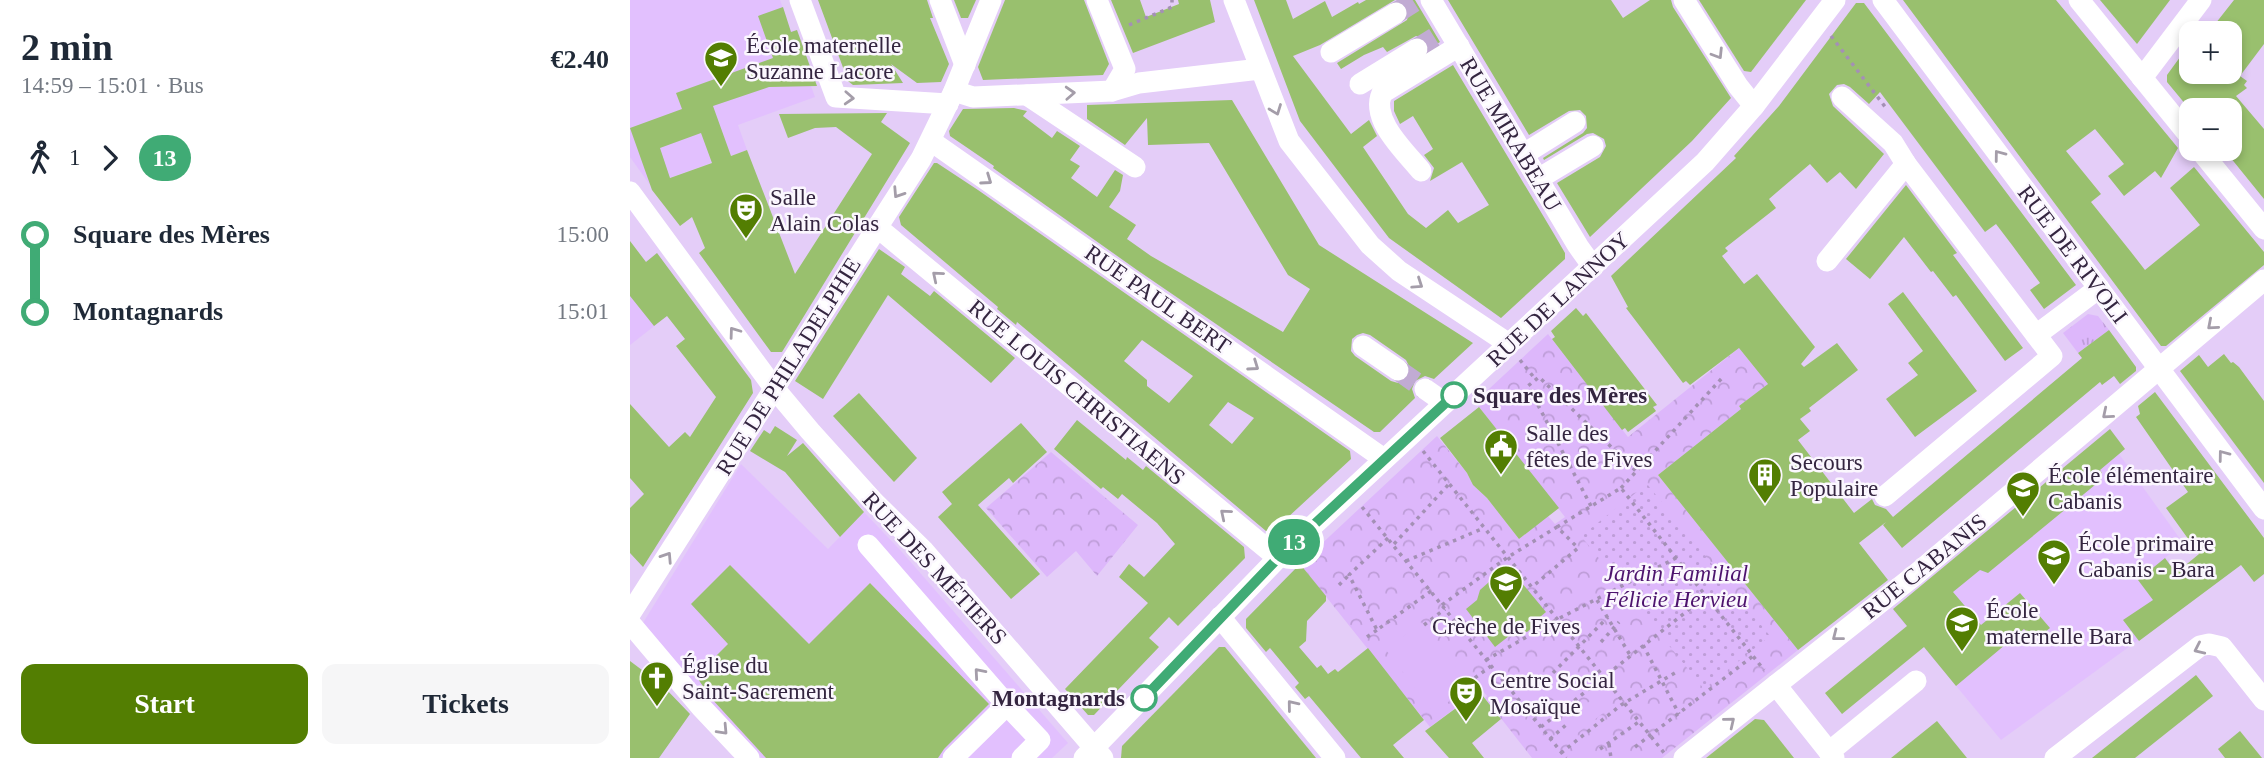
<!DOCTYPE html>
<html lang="en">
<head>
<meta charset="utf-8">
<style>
	:root { --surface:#fff; --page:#f6f6f7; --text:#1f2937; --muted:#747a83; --accent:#537e02 }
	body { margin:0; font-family:Georgia,serif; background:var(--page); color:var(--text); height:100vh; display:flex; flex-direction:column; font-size:26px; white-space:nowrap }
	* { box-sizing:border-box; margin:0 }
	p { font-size:23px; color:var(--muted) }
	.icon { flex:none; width:38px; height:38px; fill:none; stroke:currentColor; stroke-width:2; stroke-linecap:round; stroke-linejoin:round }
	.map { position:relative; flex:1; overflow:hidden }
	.drawer { display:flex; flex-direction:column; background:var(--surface); width:630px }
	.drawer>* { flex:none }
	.badge { padding:0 14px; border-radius:23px; font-size:24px; line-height:46px }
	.buttons { position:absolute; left:1549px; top:21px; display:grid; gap:14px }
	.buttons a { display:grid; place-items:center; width:63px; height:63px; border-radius:14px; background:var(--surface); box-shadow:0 4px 10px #0003; font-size:35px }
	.map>.badge { position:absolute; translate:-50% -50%; box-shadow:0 0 0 4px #fff }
	.legs { display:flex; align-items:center; gap:10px; height:77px; padding:0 21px; font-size:23px }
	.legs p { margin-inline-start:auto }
	.overview { display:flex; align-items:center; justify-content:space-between; height:119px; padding:0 21px }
	h1 { font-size:38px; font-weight:700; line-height:52px }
	.primary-button { display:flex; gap:14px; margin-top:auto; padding:14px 21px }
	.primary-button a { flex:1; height:80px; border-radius:14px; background:var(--accent); color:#fff; font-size:28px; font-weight:700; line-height:80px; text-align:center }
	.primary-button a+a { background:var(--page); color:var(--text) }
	ul { padding:0 21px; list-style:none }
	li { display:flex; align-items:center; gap:24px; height:77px; font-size:26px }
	li i { display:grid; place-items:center; width:10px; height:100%; margin:0 9px; background:currentColor }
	li i::after { content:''; width:18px; height:18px; margin:-9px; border:5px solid; border-radius:50%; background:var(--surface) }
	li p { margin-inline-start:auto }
	li:first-child i { background:linear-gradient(#0000 50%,currentColor 0) }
	li:last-child i { background:linear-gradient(currentColor 50%,#0000 0) }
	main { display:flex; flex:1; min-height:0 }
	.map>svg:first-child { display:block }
	.built { fill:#e2c0fe }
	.grass { fill:url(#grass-tufts) }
	.park { fill:url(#park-crowns) }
	.garden { fill:url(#garden-dots) }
	.pitch { fill:#ddb7fb }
	.building { fill:#99c06e; fill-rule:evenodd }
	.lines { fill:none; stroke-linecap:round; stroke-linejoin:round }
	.minor-tunnel { stroke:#c1abd3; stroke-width:21; stroke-dasharray:21 10; stroke-linecap:butt }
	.path { stroke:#a490b5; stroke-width:3.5; stroke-dasharray:3.5 5; stroke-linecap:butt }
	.minor { stroke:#fff; stroke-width:21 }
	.oneway { stroke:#a49da9 }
	.line-1-casing { stroke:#fff; stroke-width:16 }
	.line-1 { stroke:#40ab75; stroke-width:10 }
	.stop-1-dot { fill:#fff; stroke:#40ab75; stroke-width:3.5 }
	.labels { text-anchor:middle; stroke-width:5; stroke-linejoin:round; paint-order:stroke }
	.poi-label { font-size:23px; fill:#342540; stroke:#fbf7fe; text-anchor:start }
	.street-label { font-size:23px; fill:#342540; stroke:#fbf7fe }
	.stop-label { font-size:23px; font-weight:bold; fill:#342540; stroke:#fbf7fe; text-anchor:start }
	.park-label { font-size:23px; font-style:italic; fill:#4d136e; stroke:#fbf7fe }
</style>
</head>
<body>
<main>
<section class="drawer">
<div class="overview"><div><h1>2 min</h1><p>14:59 – 15:01 · Bus</p></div><b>€2.40</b></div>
<div class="legs"><svg class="icon" aria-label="walk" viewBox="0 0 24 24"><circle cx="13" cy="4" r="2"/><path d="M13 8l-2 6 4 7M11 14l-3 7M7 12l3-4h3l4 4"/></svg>1<svg class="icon" aria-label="forward" viewBox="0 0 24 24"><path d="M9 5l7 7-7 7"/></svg><b class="badge" style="background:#40ab75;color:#fff">13</b></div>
<ul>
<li><i style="color:#40ab75"></i><b>Square des Mères</b><p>15:00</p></li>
<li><i style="color:#40ab75"></i><b>Montagnards</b><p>15:01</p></li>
</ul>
<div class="primary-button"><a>Start</a><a>Tickets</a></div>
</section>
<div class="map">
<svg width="1634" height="758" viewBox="0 0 1634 758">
	<defs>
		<pattern id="grass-tufts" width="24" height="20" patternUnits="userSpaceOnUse" patternTransform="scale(1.75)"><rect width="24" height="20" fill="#ddb7fb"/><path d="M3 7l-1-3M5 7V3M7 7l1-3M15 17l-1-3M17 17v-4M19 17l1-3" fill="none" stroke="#be9dd8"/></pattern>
		<pattern id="park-crowns" width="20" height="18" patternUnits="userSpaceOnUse" patternTransform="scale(1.75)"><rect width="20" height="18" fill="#ddb7fb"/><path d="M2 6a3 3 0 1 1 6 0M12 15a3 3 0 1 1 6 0" fill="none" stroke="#be9dd8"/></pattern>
		<pattern id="garden-dots" width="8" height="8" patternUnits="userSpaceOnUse" patternTransform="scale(1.75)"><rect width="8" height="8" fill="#ddb7fb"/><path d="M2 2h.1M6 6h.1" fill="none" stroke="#be9dd8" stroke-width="1.8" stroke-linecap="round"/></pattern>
	</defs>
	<rect width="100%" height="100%" fill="#e4cdf8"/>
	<!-- built -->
	<g class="built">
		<path d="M0 0H150L161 31 167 30 176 57 171 59 185 97 108 125 117 150 20 185 0 157Z"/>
		<path d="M27 253 60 298 0 345V274Z"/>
		<path d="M1480 429 1490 442 1484 447 1553 543 1535 558 1566 598 1371 740 1263 610Z"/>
		<path d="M111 464 198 549 234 512 272 552 438 743 422 758H132L11 626Z"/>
	</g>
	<!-- grass -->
	<path class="grass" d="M1458 314 1468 316 1479 330 1448 353 1433 333Z"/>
	<!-- park -->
	<g class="park">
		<path d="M918 334 998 437 1109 348 1138 384 1109 406 1111 409 1028 475 1168 650 1032 758H902L855 698 857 696 851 689 800 727 670 564 807 436 837 473 843 485 857 498 889 539 918 516 925 524 935 517 845 402Z"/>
		<path d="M421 452 508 525 467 576 446 551 417 577 356 508Z"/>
	</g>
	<!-- garden -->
	<path class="garden" d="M1017 484 1140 636 1074 689 951 536Z"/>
	<!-- pitch -->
	<g class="pitch">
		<path d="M791 622 840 685 804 713 756 650Z"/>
		<path d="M966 696 977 710 945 735 934 722Z"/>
	</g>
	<!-- building -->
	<g class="building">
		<path d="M188 0H297L303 18H300L319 64 311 82 287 83 261 64 273 83 223 85 218 81Z"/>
		<path d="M324 0H346L338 18H331Z"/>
		<path d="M375 0H454L479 64 473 75 353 80 348 67Z"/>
		<path d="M481 0H510L516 17 549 4 548 0H580L585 22 503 53Z"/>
		<path d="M624 0H656L663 19 695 1 702 17 728 2 729 4 736 0H765L690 45 663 56 721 134 739 120 747 136 733 147 778 214 796 228 818 210 828 223 859 205 832 162 800 181 804 168 794 155 803 149 783 116 770 124 764 111V101L823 65 924 234 935 253V259L871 318 759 238 670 121Z"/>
		<path d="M767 0H785L810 42 800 48 794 38 786 36 757 52 753 47 734 55 711 69 707 63 777 20 779 13 778 7Z"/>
		<path d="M818 0H981L993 18 1020 0H1041L1043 7 1101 98 1062 141 960 237 927 183 970 157 976 146 974 139 963 133 957 134 914 160 913 158 953 133 957 128 956 116 950 110 939 111 899 135Z"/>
		<path d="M1069 0H1176L1121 72 1114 71Z"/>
		<path d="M1273 0H1426L1548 148 1531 178 1525 171 1494 196 1478 176 1494 164 1465 129 1436 151 1471 194 1461 202 1501 252 1515 270 1570 225 1540 188 1564 167 1634 252V265L1536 346H1531Z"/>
		<path d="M1470 0H1540L1507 44Z"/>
		<path d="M1604 0H1634V44L1610 76 1617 81 1614 85 1617 88 1606 96 1634 129V199L1600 157V110L1561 111 1537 82V75L1561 42V72H1600V33H1578Z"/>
		<path d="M1226 3H1234L1446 285 1414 309 1400 290 1410 283 1382 245 1366 224 1355 232 1250 92 1239 104 1220 87 1214 84 1207 85 1199 94 1203 106 1254 154 1226 189 1210 172 1197 183 1180 164 1139 199 1146 208 1095 248 1098 251 1092 256 1114 284 1127 274 1185 347 1171 364 1174 367 1207 343 1228 370 1179 408 1181 411 1170 419 1180 431 1168 440 1224 513 1242 499 1245 505 1256 509 1263 517 1452 358 1448 353 1479 330 1506 367V371L1490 384 1484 376 1472 385 1470 382 1272 548 1253 525 1256 522 1229 543 1258 580 1168 650 1028 475 1111 409 1109 406 1138 384 1109 348 1060 385 1056 381 1053 383 996 308 998 307 981 276 1106 158 1104 156 1149 106Z"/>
		<path d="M153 7 161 32 167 30 187 86 139 87 83 106 101 156 117 150 165 274 242 154 206 127 185 128 158 138 149 114 257 113 251 122 280 143 152 352H141L69 253 75 248 62 217 50 226 22 190 0 128 52 109 46 93 143 58 128 16ZM71 133 82 163 40 178 30 148Z"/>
		<path d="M602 100 689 245 843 343 804 379 795 376 785 381 782 389 785 398 750 432H744L507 270 363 168 364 166 320 136 319 131 333 109 384 108 397 111 393 116 422 138 427 131 450 146 440 160 450 166 441 178 467 197 485 170 493 175 490 191 479 207 506 225 497 239 521 256 653 332 680 289 658 275 579 143 518 145 517 118 495 145 457 119V105ZM733 333 740 335 776 360 781 370 778 378 768 383 761 381 725 356 721 351 722 339 727 335Z"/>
		<path d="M304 163H307L348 190 720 451 721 459 643 531H636L387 322 386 325 367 309 368 307 271 225 269 217ZM512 340 563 376 539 403 517 386V380L494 361ZM598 402 624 418 602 444 579 425Z"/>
		<path d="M1276 185 1327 253 1323 255 1393 348 1375 361 1326 295 1323 297 1303 271 1301 272 1274 237 1240 279 1216 259Z"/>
		<path d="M0 241 16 262 27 253 121 380 123 393 13 567 0 553V508L14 494 0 478V404L39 447 55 432 60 437 86 397 46 346 55 339 37 316 24 326 0 296Z"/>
		<path d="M249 249 275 267 271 274 300 296 304 291 385 358 361 383 258 295 193 399 165 381Z"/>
		<path d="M1273 292 1347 391 1285 437 1256 399 1288 375 1278 363 1293 351 1258 304Z"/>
		<path d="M946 308 953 316 956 313 1027 405 1023 407 1026 411 998 432 995 428 992 430 922 339 925 337 921 331Z"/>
		<path d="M1594 354 1601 363 1603 362 1609 367 1634 401V483L1550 371 1569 355 1578 367Z"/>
		<path d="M1525 392 1634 538V574L1624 582 1611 565 1509 641 1493 620 1523 600 1508 580 1535 558 1546 573 1569 554 1536 508 1558 492 1506 417 1510 414 1508 406Z"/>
		<path d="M229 393 287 458 264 482 203 416Z"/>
		<path d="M849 407 929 508 889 539 857 498 843 485 837 473 810 438Z"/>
		<path d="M447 420 496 460 497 457 513 470 516 466 614 547 615 558 548 626 539 617 519 638 529 647 464 715H458L435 689 518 603 489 577 499 564 514 577 545 544 527 523 492 494 488 499 473 487 471 489 424 449Z"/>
		<path d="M391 423 417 452 383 483 379 478 348 505 410 574 381 599 308 517 322 504 312 492Z"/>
		<path d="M145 426 167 440 157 456 173 443 234 512 210 537 155 472 120 451 134 430 140 434Z"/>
		<path d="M1480 429 1495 449 1470 470 1472 473 1468 476 1471 480 1358 573 1350 570 1323 592 1351 625 1390 593 1420 628 1404 641 1394 629 1326 686 1294 647 1212 714 1195 693 1277 626 1263 609Z"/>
		<path d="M670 564 696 596V601L677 621 676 641 669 647 687 668 691 665 698 674 705 669 708 672 738 648 794 720 763 745 774 758H731L679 696 675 699 665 687 669 683 640 648 636 652 616 628V619Z"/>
		<path d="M100 565 179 644 240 583 359 704 314 749 308 758H136L81 698 66 676 98 644 61 604Z"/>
		<path d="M879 574 888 585 891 582 916 612 904 622 903 627 897 632 892 631 886 636H879L865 647 836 609 847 600 850 590 859 582 867 584Z"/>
		<path d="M589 647H595L686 758H491L492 746Z"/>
		<path d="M0 661 16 673 26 674 34 687 60 714 29 758H0Z"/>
		<path d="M1566 675 1583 696 1505 758H1462Z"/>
		<path d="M849 691 871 719 842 743 854 758H819L795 731Z"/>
		<path d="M1125 719 1134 720 1164 758H1076Z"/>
		<path d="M1307 721 1337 758H1261Z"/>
		<path d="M1610 731 1632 758H1595L1588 749Z"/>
	</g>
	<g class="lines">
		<!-- minor-tunnel -->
		<g class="minor-tunnel">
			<path d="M766 13 785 1"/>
			<path d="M787 49 806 37"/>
			<path d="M768 370 795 389"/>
		</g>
		<!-- path -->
		<g class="path">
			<path d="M499 25 542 7V0"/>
			<path d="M1201 36 1256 108"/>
			<path d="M890 360 906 380"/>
			<path d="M793 451 1035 754"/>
			<path d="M991 488 1093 377"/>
			<path d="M961 506 898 386 909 377 1006 471"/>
			<path d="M732 507 936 758"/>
			<path d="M927 527 991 488 1134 670"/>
			<path d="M758 538 719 575 747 630 801 591"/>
			<path d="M764 544 819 484"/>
			<path d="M776 561 854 528"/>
			<path d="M709 585 719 575"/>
			<path d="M967 600 1000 655"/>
			<path d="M812 605 878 557 927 527 948 548 902 587"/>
			<path d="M794 625 815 609"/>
			<path d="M737 637 747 630"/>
			<path d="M971 642 989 622"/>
			<path d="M1013 645 1049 714"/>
			<path d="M856 660 928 619 1046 558"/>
			<path d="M838 683 861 666"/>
			<path d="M911 685 978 617"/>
			<path d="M911 727 1076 596"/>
			<path d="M920 739 936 725"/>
			<path d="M979 744 981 758"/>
			<path d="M1005 747 1123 656"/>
			<path d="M970 749 1010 721"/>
			<path d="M931 753 991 705 1048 671"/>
		</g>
		<!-- minor -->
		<g class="minor">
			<path d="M170 0 206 97 318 104"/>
			<path d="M310 0 335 65"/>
			<path d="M467 0 495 69 482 91"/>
			<path d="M604 0 659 141 740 245 769 271 879 344"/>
			<path d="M801 0 948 246 963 267"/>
			<path d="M1054 0 1108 86 1124 106"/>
			<path d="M1253 0 1634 509"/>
			<path d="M1449 0 1561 138"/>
			<path d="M701 52 766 13"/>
			<path d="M1512 78 1571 0"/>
			<path d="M730 84 787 49"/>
			<path d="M324 91 343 97 482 91 509 83 630 69"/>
			<path d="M397 95 505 167"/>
			<path d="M1212 97 1263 143 1276 164"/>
			<path d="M301 141 754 459"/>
			<path d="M1569 149 1634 229"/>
			<path d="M894 154 945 122"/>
			<path d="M791 171C775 151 740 120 752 93L829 46"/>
			<path d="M908 179 963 146"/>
			<path d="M0 192 144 388 180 431 244 502 294 551 473 758"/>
			<path d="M247 227 648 558"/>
			<path d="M1197 261 1276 164 1422 356 1255 496"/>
			<path d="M1406 335 1469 288"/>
			<path d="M733 346 768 370"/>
			<path d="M795 389 815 403"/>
			<path d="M238 545 377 705 410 740 392 758"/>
			<path d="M0 614 291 159 324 91 361 0"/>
			<path d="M590 617 705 758"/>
			<path d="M0 623 71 707 119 758"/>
			<path d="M1146 685 1204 758"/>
			<path d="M1199 752 1286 681"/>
			<path d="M323 758 377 705"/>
			<path d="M454 758 648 558 1075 162 1124 106 1205 0"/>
			<path d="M1054 758 1285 575 1634 280"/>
			<path d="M1425 758 1570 646 1579 644 1592 647 1634 700"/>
		</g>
	</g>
	<!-- one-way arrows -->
	<defs><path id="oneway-chevron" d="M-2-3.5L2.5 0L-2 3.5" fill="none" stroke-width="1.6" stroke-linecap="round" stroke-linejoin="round" transform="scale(1.75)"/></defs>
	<g class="oneway">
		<use href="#oneway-chevron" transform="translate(1088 54) rotate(58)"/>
		<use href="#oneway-chevron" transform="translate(440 93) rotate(-3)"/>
		<use href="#oneway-chevron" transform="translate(219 98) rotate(3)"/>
		<use href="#oneway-chevron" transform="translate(646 110) rotate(69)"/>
		<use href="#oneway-chevron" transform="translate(1369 155) rotate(-127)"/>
		<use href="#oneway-chevron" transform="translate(357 180) rotate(35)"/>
		<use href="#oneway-chevron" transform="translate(268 193) rotate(123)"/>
		<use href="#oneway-chevron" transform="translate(307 276) rotate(-140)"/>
		<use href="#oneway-chevron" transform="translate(788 284) rotate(34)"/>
		<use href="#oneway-chevron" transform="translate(1582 325) rotate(139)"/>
		<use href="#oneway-chevron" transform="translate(104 332) rotate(-126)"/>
		<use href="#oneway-chevron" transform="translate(624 366) rotate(35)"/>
		<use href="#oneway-chevron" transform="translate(1477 414) rotate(140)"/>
		<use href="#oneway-chevron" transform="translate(1593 455) rotate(-127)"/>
		<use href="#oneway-chevron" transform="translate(595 514) rotate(-140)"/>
		<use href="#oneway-chevron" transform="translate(37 557) rotate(-57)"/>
		<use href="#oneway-chevron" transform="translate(1207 636) rotate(142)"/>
		<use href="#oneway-chevron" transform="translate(1569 649) rotate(155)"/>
		<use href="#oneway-chevron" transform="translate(349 673) rotate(-131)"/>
		<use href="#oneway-chevron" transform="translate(662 705) rotate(-129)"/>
		<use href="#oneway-chevron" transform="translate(1100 722) rotate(-39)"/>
		<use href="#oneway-chevron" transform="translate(93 730) rotate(47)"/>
	</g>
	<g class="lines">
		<!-- line-1 casing -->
		<g class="line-1-casing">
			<path id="line-1" d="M514 698 648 558 824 395"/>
		</g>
		<!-- line-1 -->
		<use href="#line-1" class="line-1"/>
	</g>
	<!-- icons -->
	<defs>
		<g id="school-pin" transform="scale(1.75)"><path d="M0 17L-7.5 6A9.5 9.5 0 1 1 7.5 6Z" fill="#537e02" stroke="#fbf7fe"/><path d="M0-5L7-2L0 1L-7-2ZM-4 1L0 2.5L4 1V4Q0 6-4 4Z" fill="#fff"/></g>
		<g id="theatre-pin" transform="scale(1.75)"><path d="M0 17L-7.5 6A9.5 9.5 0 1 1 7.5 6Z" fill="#537e02" stroke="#fbf7fe"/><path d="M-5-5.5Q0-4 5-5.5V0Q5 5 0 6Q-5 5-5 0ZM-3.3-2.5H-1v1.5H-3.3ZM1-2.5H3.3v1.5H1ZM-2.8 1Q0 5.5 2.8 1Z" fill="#fff"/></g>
		<g id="civic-pin" transform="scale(1.75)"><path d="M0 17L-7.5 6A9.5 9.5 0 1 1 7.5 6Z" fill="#537e02" stroke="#fbf7fe"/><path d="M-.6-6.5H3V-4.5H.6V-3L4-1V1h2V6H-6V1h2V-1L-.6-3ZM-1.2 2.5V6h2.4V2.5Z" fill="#fff"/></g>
		<g id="building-pin" transform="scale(1.75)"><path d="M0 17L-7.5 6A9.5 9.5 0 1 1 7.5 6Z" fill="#537e02" stroke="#fbf7fe"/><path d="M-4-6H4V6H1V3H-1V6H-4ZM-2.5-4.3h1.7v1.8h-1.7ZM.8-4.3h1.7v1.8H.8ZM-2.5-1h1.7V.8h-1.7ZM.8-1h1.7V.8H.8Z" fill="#fff"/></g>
		<g id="church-pin" transform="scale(1.75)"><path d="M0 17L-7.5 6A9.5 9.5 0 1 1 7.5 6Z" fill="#537e02" stroke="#fbf7fe"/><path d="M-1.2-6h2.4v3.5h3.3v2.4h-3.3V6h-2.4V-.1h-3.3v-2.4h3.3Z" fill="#fff"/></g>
	</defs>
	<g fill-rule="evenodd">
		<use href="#school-pin" x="91" y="58"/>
		<use href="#theatre-pin" x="116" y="210"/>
		<use href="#civic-pin" x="871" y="446"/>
		<use href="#building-pin" x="1135" y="475"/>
		<use href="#school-pin" x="1393" y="488"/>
		<use href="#school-pin" x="1424" y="556"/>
		<use href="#school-pin" x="876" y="582"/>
		<use href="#school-pin" x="1332" y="623"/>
		<use href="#church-pin" x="27" y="678"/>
		<use href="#theatre-pin" x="836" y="693"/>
	</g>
	<!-- markers -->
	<g class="stop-1-dot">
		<circle cx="824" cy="395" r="12"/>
		<circle cx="514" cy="698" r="12"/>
	</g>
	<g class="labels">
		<!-- poi labels -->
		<g class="poi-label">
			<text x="116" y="53">École maternelle<tspan x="116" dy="26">Suzanne Lacore</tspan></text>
			<text x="140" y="205">Salle<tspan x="140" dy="26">Alain Colas</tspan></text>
			<text x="896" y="441">Salle des<tspan x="896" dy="26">fêtes de Fives</tspan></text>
			<text x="1160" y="470">Secours<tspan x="1160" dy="26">Populaire</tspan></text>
			<text x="1418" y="483">École élémentaire<tspan x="1418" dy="26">Cabanis</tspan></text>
			<text x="1448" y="551">École primaire<tspan x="1448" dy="26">Cabanis - Bara</tspan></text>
			<text x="1356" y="618">École<tspan x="1356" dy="26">maternelle Bara</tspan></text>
			<text x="876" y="634" text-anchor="middle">Crèche de Fives</text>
			<text x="52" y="673">Église du<tspan x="52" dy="26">Saint-Sacrement</tspan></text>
			<text x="860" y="688">Centre Social<tspan x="860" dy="26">Mosaïque</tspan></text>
		</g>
		<!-- street labels -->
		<g class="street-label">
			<text transform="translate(881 134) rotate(59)" y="8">RUE MIRABEAU</text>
			<text transform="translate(1443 254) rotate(53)" y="8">RUE DE RIVOLI</text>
			<text transform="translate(528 299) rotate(35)" y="8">RUE PAUL BERT</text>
			<text transform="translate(928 299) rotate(-43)" y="8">RUE DE LANNOY</text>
			<text transform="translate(158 366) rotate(-58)" y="8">RUE DE PHILADELPHIE</text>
			<text transform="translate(447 392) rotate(40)" y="8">RUE LOUIS CHRISTIAENS</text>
			<text transform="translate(1294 566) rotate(-39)" y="8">RUE CABANIS</text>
			<text transform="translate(305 568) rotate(47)" y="8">RUE DES MÉTIERS</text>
		</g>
		<!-- stop labels -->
		<g class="stop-label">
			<text x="843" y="403">Square des Mères</text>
			<text x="495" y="706" text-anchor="end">Montagnards</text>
		</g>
		<!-- park labels -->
		<g class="park-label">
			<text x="1046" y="581">Jardin Familial<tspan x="1046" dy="26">Félicie Hervieu</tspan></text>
		</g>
	</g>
</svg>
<div class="buttons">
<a>+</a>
<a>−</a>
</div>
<b class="badge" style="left:664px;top:542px;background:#40ab75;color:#fff">13</b>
</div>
</main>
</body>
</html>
